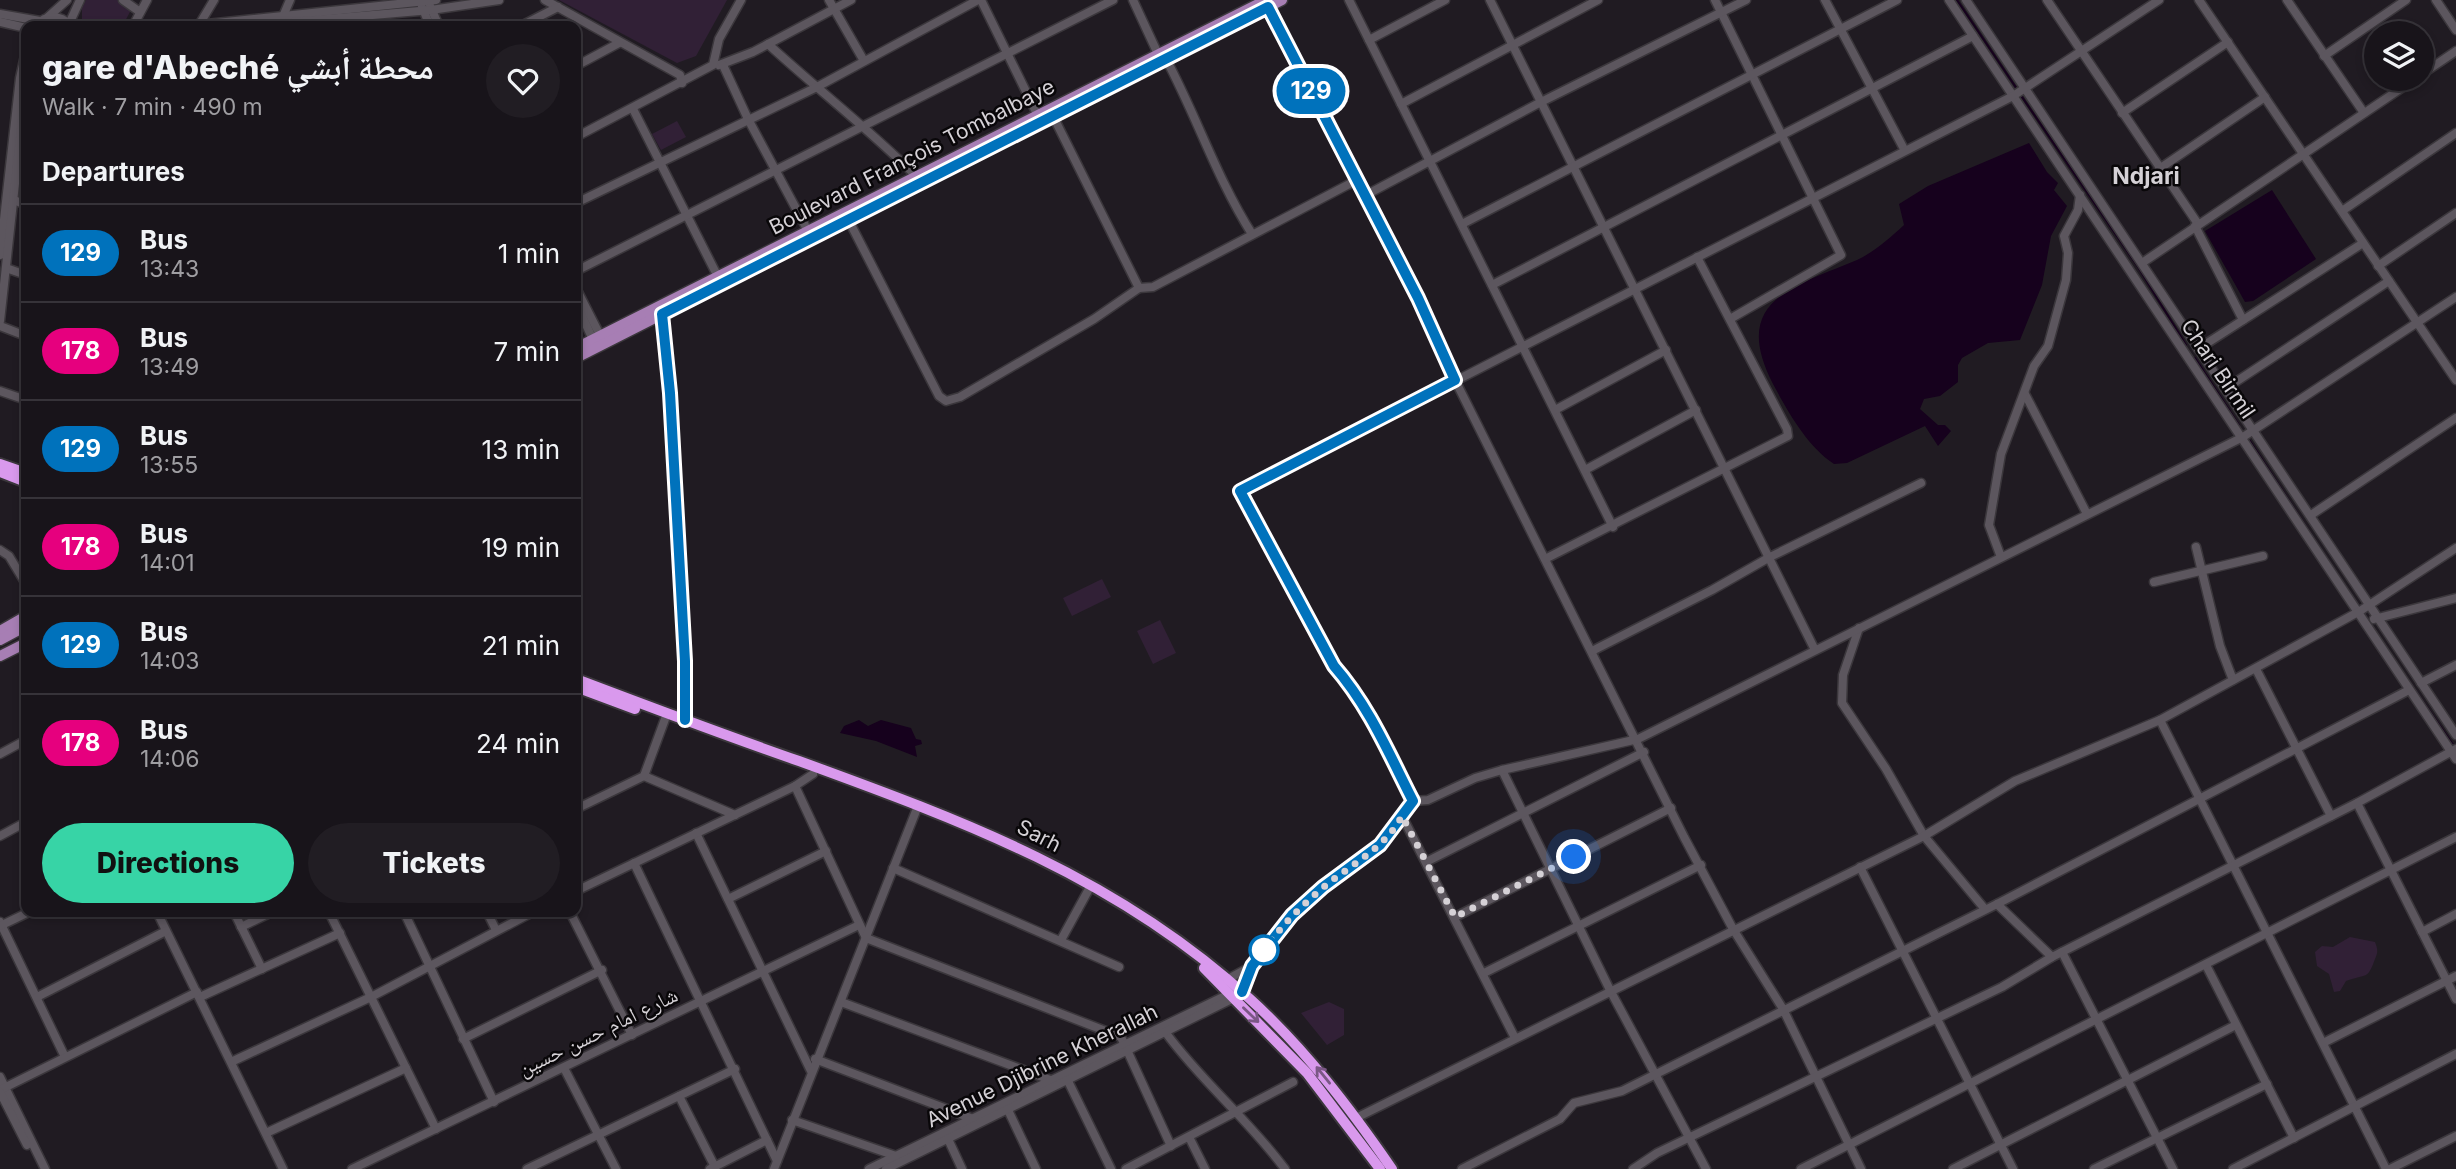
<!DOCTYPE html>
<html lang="en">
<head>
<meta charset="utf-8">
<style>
	:root { --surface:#18141a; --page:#211d23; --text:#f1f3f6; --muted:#9f9ea2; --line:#363339; --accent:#37d4a6 }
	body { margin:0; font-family:Inter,"Noto Naskh Arabic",sans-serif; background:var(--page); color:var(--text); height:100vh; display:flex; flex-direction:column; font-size:26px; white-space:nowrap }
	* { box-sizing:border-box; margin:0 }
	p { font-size:23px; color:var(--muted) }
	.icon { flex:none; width:38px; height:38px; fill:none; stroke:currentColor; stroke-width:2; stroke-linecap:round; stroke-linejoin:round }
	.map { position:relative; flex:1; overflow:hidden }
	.sheet { position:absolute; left:21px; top:21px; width:560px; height:896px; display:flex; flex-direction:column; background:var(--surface); border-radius:14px; box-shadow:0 4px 10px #0003,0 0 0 2px var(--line) }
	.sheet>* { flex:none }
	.badge { padding:0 14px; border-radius:23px; font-size:24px; line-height:46px }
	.tools { position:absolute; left:2364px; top:21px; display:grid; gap:14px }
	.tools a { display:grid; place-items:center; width:70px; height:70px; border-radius:50%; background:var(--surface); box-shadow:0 4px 10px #0003,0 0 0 2px var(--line); font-size:35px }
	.you { position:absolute; width:35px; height:35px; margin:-18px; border:5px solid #fff; border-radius:50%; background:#1a73e8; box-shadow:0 0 0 10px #1a73e833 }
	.map>.badge { position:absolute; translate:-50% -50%; box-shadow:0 0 0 4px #fff }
	h2 { padding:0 21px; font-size:26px; line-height:63px }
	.round { display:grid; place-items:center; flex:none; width:74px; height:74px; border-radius:37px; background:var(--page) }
	.headline { display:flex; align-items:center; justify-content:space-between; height:119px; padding:0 21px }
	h1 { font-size:33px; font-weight:800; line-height:52px }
	.action { display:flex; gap:14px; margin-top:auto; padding:14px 21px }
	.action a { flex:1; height:80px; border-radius:42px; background:var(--accent); color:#111; font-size:28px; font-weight:800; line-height:80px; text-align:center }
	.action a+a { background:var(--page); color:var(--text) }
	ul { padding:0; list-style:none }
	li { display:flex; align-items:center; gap:21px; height:98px; padding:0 21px; border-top:2px solid var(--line) }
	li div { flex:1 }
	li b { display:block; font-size:26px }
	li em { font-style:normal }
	li .badge { min-width:77px; font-weight:700; text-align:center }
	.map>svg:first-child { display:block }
	.green { fill:#312036 }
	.water { fill:#16011d }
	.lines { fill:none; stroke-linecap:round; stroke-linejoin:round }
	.stream { stroke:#16011d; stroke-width:2 }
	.minor-casing { stroke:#3b373c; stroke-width:11 }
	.major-casing { stroke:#3b373c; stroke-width:13 }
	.highway-casing { stroke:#3b373c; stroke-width:14 }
	.minor { stroke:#5c565e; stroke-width:8 }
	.major { stroke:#a77eb4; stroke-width:10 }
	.highway { stroke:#d999ed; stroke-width:10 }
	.oneway { stroke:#7b5786 }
	.line-casing { stroke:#fff; stroke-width:16 }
	.line { stroke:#0072bc; stroke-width:10 }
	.walk { stroke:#d5d1d6; stroke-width:7; stroke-dasharray:0 12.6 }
	.stop-dot { fill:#fff; stroke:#0072bc; stroke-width:3.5 }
	.labels { text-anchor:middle; stroke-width:5; stroke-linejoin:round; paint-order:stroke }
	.street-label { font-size:21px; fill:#d5d1d6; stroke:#090709 }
	.neighbourhood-label { font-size:23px; font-weight:bold; fill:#d5d1d6; stroke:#090709 }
</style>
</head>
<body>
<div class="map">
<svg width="2456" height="1169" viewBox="0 0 2456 1169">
	<rect width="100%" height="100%" fill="#201b22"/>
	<!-- green -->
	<g class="green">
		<path d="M86 0H117L131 10 124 23 82 22V8Z"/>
		<path d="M559 0H727L696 56 677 63Z"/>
		<path d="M677 121 686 137 661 150 652 134Z"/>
		<path d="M1102 579 1111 597 1072 616 1063 598Z"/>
		<path d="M1160 620 1176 653 1153 664 1137 631Z"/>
		<path d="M2350 937 2375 942C2378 950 2378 952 2375 959 2367 981 2367 973 2346 981L2340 991 2334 992 2329 974 2317 966 2315 952 2322 946 2333 947Z"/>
		<path d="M1329 1002 1344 1009V1035L1327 1045 1301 1013Z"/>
	</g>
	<!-- water -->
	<g class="water">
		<path d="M2029 143 2047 172 2058 183 2054 190 2067 206 2051 236 2042 285 2020 340 1988 343 1962 358 1958 365V382L1940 396 1924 399 1920 409 1938 425H1945L1951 431 1938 446 1925 426 1847 463 1834 464C1807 446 1788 412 1773 384 1729 299 1796 286 1857 260 1874 252 1890 238 1904 225L1899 204 1928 186Z"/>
		<path d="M2272 190 2316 259 2253 301 2245 302 2205 231Z"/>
		<path d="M859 720 868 726 881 720 911 728 916 739 921 740 922 744 915 746 917 757 876 741 840 733 844 726Z"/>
	</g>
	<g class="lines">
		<!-- stream -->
		<g class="stream">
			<path d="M1957 0 2017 89"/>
			<path d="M2020 94 2138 267 2186 345"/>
			<path d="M2195 358 2239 425"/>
			<path d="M2250 441 2357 604"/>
			<path d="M2391 655 2454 746"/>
		</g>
		<!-- minor casing -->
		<g class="minor-casing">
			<g id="minor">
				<path d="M123 0 140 12"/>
				<path d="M545 0 680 75 682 83"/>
				<path d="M829 0 864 61"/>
				<path d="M981 0 1040 120"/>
				<path d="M1133 0 1158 54"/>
				<path d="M1349 0 1613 527"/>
				<path d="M1490 0 1815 650"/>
				<path d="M1715 0 1841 255 1730 319"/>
				<path d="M1825 0 1904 149"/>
				<path d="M1949 0 2456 759"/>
				<path d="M1966 0 2456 735"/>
				<path d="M2047 0 2198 224"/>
				<path d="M2199 0 2456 380"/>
				<path d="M2287 0 2364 113"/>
				<path d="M2436 0 2456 30"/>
				<path d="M430 6 439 26"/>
				<path d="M422 7 430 26"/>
				<path d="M1268 7 1418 298 1455 380 1684 837 1733 929 1783 1009 1861 1169"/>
				<path d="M0 14 40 21"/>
				<path d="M284 14 290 0"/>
				<path d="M48 17 67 0"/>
				<path d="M0 22 26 28"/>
				<path d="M69 24 80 0"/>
				<path d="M199 25 214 0"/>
				<path d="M36 26C46 14 60 14 71 26"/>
				<path d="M133 26 147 0"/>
				<path d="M188 26 436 0"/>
				<path d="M244 26 431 10 499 0"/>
				<path d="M521 26 558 7"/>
				<path d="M1369 40 1445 0"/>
				<path d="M768 44C817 89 869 129 916 176"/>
				<path d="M2324 56 2406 0"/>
				<path d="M1166 59C1197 117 1217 179 1252 234"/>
				<path d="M719 65 753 52 851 0"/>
				<path d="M723 65 748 119 808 231"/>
				<path d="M576 66 619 43"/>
				<path d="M2422 74 2456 51"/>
				<path d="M1401 104 1598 0"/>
				<path d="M633 109 718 277"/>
				<path d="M2122 113 2228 42"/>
				<path d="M1053 116 1139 288"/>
				<path d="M576 137 713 65 719 39 741 0"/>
				<path d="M2159 169 2265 97"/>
				<path d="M1364 196 1541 102 1746 0"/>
				<path d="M14 200 26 205"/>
				<path d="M576 203 815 88 978 0"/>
				<path d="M2342 211 2456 133"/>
				<path d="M848 219 939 396 946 401 960 397 1094 319 1139 288 1153 287 1357 180"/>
				<path d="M1462 224 1897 0"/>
				<path d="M2195 226 2243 320"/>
				<path d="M0 255 20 78 26 51"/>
				<path d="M2142 263 2415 79"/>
				<path d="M2378 266 2456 213"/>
				<path d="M6 268 26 275"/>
				<path d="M576 271 1113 0"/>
				<path d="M1492 285 1973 36"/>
				<path d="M576 288 603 341"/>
				<path d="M576 303 595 344"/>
				<path d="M662 314 666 338 685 661V720"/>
				<path d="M0 321 26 83"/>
				<path d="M0 326 26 336"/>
				<path d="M2198 349 2363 243"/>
				<path d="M2225 389 2389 281"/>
				<path d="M0 391 26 400"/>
				<path d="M2025 394 2087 514"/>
				<path d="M1555 410 1666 350"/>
				<path d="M1585 470 1696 410"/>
				<path d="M2311 515 2456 418"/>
				<path d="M2196 547 2220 646 2233 680"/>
				<path d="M0 550 9 556 26 584"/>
				<path d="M2001 557 1989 525 2001 454 2034 366 2048 346 2066 280 2068 253 2064 236 2078 210 2080 195"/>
				<path d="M1545 559 1788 436 1787 429 1697 257"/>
				<path d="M2154 582 2263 556"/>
				<path d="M2374 619 2456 598"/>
				<path d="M1859 628 1843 675 1842 703 1886 769 1924 836 1984 908"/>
				<path d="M1592 651 1712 590 1770 557 1921 483"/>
				<path d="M2256 669 2331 816"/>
				<path d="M2421 683 2456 665"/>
				<path d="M2160 720 2386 1169"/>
				<path d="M0 754 26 740"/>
				<path d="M1502 770 1610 990 1706 1169"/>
				<path d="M644 776 735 815"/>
				<path d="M795 786 866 938 1121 1037 1171 1146"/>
				<path d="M1413 801C1389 754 1369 705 1334 666L1240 491 2013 96 2159 0"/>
				<path d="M2357 803 2456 999"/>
				<path d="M576 809 644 776 665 719"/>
				<path d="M1402 816 1515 1038"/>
				<path d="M696 833 811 1071"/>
				<path d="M0 836 26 822"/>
				<path d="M1426 862 1644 752"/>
				<path d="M634 863 777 1161"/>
				<path d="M1860 867 2013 1169"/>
				<path d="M893 868 1119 967"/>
				<path d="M576 891 795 786 813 774"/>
				<path d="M728 899 826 851"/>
				<path d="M1997 904 2052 957"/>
				<path d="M157 912 283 1169"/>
				<path d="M234 912 262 969"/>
				<path d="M329 912 436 1129"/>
				<path d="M404 912 494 1102"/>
				<path d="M487 912 496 930"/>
				<path d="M570 912 632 1035"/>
				<path d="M1455 917 1671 808"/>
				<path d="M0 922 65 1057"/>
				<path d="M0 926 29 912"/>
				<path d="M241 927 272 912"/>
				<path d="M2422 932 2456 914"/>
				<path d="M1061 940 1089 889"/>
				<path d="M2062 952 2173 1169"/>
				<path d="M2206 965 2294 1138"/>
				<path d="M1484 973 1701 865"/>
				<path d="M1228 979 1252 966"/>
				<path d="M1242 992 1252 966 1292 915 1323 887 1380 844 1413 801 1428 800 1475 778 1502 770 1638 739 2243 437 2456 297"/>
				<path d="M37 997 166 931"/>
				<path d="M200 997 340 933"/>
				<path d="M841 1002 1053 1081"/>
				<path d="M1166 1033C1202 1082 1248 1119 1285 1169"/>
				<path d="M463 1039 602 970"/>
				<path d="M2323 1043 2456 976"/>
				<path d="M815 1059 973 1119"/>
				<path d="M231 1062 371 997 533 912"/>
				<path d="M564 1068 616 1169"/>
				<path d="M0 1077 45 1169"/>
				<path d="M1068 1081 1111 1169"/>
				<path d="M0 1090 197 992"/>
				<path d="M0 1092 27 1145"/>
				<path d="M679 1096 715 1167"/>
				<path d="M1008 1110 1036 1169"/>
				<path d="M1356 1118 1924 836 2015 781 2160 720 2360 611 2456 548"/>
				<path d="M792 1120 896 1156"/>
				<path d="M266 1133 406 1068"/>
				<path d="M1189 1137 1205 1169"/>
				<path d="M948 1139 962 1169"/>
				<path d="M352 1169 859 925"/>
				<path d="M527 1169 735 1069"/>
				<path d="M710 1169 767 1140"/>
				<path d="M774 1169 916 811"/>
				<path d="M869 1169 1229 994"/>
				<path d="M886 1169 1234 998"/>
				<path d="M1126 1169 1293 1082"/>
				<path d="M1462 1169 1560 1119 1574 1103 1622 1091 1654 1075 1997 904 2409 690"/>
				<path d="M1633 1169 1657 1153 2002 987 2052 957 2357 803 2456 749"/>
				<path d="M1801 1169 2456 837"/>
				<path d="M1953 1169 2236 1025"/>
				<path d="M2094 1169 2267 1084"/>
				<path d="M2233 1169 2456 1054"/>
				<path d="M2390 1169 2456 1136"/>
			</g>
		</g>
		<!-- major casing -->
		<g class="major-casing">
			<g id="major">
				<path d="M576 348 1266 0"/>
				<path d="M576 358 1282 0"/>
				<path d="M0 631 26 616"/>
				<path d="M0 640 26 626"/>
				<path d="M0 656 26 643"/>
			</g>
		</g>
		<!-- highway casing -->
		<g class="highway-casing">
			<g id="highway">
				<path d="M0 464 26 473"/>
				<path d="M0 472 26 482"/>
				<path d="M576 679C650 707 724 735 799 761 964 821 1118 878 1250 999 1305 1049 1350 1108 1392 1169"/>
				<path d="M576 687 635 709"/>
				<path d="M1204 968 1307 1073 1380 1169"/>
			</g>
		</g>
		<!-- minor -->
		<use href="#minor" class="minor"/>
		<!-- major -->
		<use href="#major" class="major"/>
		<!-- highway -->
		<use href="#highway" class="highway"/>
	</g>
	<!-- one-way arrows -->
	<defs><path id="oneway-shaft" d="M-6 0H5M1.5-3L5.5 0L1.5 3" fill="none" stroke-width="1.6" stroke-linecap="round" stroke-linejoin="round" transform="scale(1.75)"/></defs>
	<g class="oneway">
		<use href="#oneway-shaft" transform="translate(1251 1015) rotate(44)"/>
		<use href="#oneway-shaft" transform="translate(1323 1075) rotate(-129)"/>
	</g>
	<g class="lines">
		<!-- line casing -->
		<g class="line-casing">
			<path id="line" d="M685 720V661L670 393 662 314 1268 7 1418 298 1455 380 1240 491 1334 666C1369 706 1389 754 1413 801L1380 845 1323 887 1292 915 1252 966 1242 992"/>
		</g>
		<!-- line -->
		<use href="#line" class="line"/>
		<!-- walk -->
		<path class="walk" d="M1264 950C1281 926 1302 905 1325 886 1352 864 1385 848 1402 816L1455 917 1574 857"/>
	</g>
	<!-- markers -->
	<circle class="stop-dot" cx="1264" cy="950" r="14"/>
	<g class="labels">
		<!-- street labels -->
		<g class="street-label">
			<text transform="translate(912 157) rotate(-27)" y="7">Boulevard François Tombalbaye</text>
			<text transform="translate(2218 369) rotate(56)" y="7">Chari Birmil</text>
			<text transform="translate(1039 836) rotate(27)" y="7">Sarh</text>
			<text transform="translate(598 1032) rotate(-26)" y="7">شارع امام حسن حسين</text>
			<text transform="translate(1042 1066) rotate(-26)" y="7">Avenue Djibrine Kherallah</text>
		</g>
		<!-- neighbourhood labels -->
		<g class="neighbourhood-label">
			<text x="2146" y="184">Ndjari</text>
		</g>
	</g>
</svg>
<div class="tools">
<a><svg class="icon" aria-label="layers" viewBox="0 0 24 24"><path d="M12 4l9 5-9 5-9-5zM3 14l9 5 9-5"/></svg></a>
</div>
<div class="you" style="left:1574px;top:857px"></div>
<b class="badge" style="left:1311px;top:91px;background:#0072bc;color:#fff">129</b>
<section class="sheet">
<div class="headline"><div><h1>gare d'Abeché محطة أبشي</h1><p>Walk · 7 min · 490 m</p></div><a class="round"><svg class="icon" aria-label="heart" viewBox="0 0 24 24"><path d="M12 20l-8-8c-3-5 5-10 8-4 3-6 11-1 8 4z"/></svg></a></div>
<h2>Departures</h2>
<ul>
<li><span class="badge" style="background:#0072bc;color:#fff">129</span><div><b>Bus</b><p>13:43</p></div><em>1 min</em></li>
<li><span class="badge" style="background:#e6007e;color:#fff">178</span><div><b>Bus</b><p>13:49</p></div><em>7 min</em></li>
<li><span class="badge" style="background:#0072bc;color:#fff">129</span><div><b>Bus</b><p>13:55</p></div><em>13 min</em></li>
<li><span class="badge" style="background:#e6007e;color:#fff">178</span><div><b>Bus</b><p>14:01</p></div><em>19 min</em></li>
<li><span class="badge" style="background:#0072bc;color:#fff">129</span><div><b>Bus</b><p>14:03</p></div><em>21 min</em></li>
<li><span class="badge" style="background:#e6007e;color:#fff">178</span><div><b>Bus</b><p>14:06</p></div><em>24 min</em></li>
</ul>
<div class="action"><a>Directions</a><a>Tickets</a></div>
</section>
</div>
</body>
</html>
